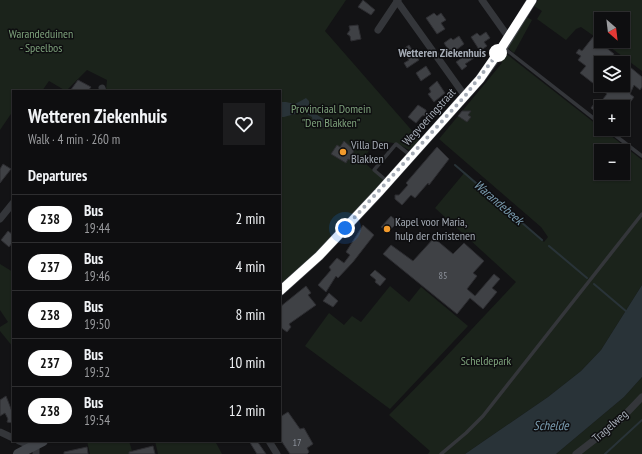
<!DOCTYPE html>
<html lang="en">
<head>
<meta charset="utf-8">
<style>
	:root { --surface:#0e0e10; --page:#1c1c1e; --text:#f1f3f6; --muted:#9b9c9f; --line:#2e2e30 }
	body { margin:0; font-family:"PT Sans Narrow",sans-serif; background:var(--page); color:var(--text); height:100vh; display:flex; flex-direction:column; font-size:15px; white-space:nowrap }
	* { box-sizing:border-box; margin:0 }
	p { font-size:13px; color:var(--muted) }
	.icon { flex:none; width:22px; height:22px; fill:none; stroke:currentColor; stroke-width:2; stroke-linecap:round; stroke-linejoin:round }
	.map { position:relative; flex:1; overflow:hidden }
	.side { position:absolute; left:12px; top:90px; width:269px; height:352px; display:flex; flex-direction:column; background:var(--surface); border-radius:0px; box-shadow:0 1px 3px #0004,0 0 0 1px var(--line) }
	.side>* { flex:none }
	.badge { padding:0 8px; border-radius:13px; font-size:14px; line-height:26px }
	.needle { width:26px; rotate:152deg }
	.tools { position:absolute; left:594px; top:12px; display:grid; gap:8px }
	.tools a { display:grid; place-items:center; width:36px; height:36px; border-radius:0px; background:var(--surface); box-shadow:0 1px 3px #0004,0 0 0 1px var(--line); font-size:20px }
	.you { position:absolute; width:20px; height:20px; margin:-10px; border:3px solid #fff; border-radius:50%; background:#1a73e8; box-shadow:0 0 0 6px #1a73e833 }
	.map>.badge { position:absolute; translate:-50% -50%; box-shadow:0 0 0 2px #fff }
	h2 { padding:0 16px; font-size:15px; line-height:36px }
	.round { display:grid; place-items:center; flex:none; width:42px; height:42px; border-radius:0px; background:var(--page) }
	.head { display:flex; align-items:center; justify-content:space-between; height:68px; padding:0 16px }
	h1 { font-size:19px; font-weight:800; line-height:30px }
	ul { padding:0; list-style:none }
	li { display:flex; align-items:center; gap:12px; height:48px; padding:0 16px; border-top:1px solid var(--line) }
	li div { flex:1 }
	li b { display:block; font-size:15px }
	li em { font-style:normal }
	li .badge { min-width:44px; font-weight:700; text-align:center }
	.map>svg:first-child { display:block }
	.green { fill:#1b231b; fill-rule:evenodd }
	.water { fill:#293338 }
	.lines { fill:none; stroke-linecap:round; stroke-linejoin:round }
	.stream { stroke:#293338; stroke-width:2 }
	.building { fill:#3f4145; stroke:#2d2d31 }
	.lane { stroke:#34363a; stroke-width:3.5 }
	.street { stroke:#34363a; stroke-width:7 }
	.secondary { stroke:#42454a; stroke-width:10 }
	.line-casing { stroke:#fff; stroke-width:9 }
	.line { stroke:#fff; stroke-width:6 }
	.walk { stroke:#a4abb5; stroke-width:4; stroke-dasharray:0 7.2 }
	.stop-dot { fill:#fff; stroke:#fff; stroke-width:2 }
	.poi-dot { fill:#f39b2c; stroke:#0e0e10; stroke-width:1.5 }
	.labels { text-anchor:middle; stroke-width:3; stroke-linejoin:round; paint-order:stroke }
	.number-label { font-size:10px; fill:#8b9099 }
	.park-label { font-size:12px; fill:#7da17b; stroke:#0e0e10 }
	.stop-label { font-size:12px; font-weight:bold; fill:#a4abb5; stroke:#0e0e10; text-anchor:end }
	.street-label { font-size:12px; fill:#a4abb5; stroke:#0e0e10 }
	.poi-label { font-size:12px; fill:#a4abb5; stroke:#0e0e10; text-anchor:start }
	.water-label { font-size:13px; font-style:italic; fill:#7b9db1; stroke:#0e0e10 }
</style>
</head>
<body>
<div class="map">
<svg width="642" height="454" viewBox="0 0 642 454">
	<rect width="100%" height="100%" fill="#131315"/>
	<!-- green -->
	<g class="green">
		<path d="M0 0H346L325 31 421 141 409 150C392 140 376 137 364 158L367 165 385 181 316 254 280 284V91H106L107 80 87 70 66 91 49 81 42 91H13V111L0 130Z"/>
		<path d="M538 0H642V71L602 41H623V19H601V41L581 27 576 29 566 40 537 19 542 11 534 6Z"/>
		<path d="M527 17 532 20 514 53 508 48Z"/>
		<path d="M505 53 642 160V285L601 350 581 371 548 397 465 454H428L430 451 389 415 440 363 516 282 435 208 465 172 544 242 548 237 541 227 439 139 502 63 500 59ZM601 151H623V173H601Z"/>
		<path d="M0 264 13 272V347L0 331V327L8 322 0 310Z"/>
		<path d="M390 286 409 302 421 287 468 326 390 409 305 346 329 313 344 325 352 316 361 322Z"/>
		<path d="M642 377V454H556L624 397Z"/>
		<path d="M87 441H129L133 454H90Z"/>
		<path d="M155 441H215L222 454H158Z"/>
	</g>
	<!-- water -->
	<g class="water">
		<path d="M306 98 309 101V110L327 121 328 125 323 127 316 128 313 124 312 117 302 112 284 117H280V102H286L295 104Z"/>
		<path d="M642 285V377L624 397 556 454H465L548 397 581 371 601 350Z"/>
	</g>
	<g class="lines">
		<!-- stream -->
		<g class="stream">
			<path d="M455 165 542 240"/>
			<path d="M549 246 587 278"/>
			<path d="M594 284 627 312"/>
			<path d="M605 454 642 420"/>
		</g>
	</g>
	<!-- building -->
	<g class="building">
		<path d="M363 0 375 10 371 15 358 7Z"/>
		<path d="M434 13 437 16 441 13 446 20 441 23 445 29 437 34 426 18Z"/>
		<path d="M358 25 361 39 351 41 350 36 347 34 350 30 349 26Z"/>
		<path d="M486 32 490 38 484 42 487 46 480 51 471 37 477 33 480 36Z"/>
		<path d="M459 36 464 44 451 54 444 43 451 38 453 40Z"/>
		<path d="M593 37 614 54 608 63H601V85H623V72L625 74 630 67 642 77V87L640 90 634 85 630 94 634 97 623 112V107H601V116L591 108 596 101 599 104 607 94 580 73 586 66 578 60 581 56 576 53 579 49 582 51Z"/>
		<path d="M409 45 419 60 407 68 404 63 409 60 402 50Z"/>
		<path d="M470 52 474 58 465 64 467 66 462 70 456 62Z"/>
		<path d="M426 66 431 74 421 81 416 73Z"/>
		<path d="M78 80 91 87 88 91H70Z"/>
		<path d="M437 81 445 93 434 102 428 94 431 92 429 88Z"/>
		<path d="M418 105 426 110V115L422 116 416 123 408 117Z"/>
		<path d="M462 111H471L468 115 471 117 467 122 458 116Z"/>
		<path d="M344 141 354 150 350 160 348 159 346 163 331 154 337 145 340 147Z"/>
		<path d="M437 147 449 159 429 185 428 183 415 198 411 195 402 205 395 199V195H399L408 185 406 183Z"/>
		<path d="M3 164 11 169 0 183V169Z"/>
		<path d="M391 216 398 222 387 233 381 227Z"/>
		<path d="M363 225 374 235 353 262 338 278 336 276 326 292 318 285 331 270 329 267 337 258 344 263 350 255 346 252Z"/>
		<path d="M8 231 13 235V242L9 247 1 240Z"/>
		<path d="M434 238 453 254 464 243 484 261 473 273 477 276 467 289 475 296 494 274 500 279 492 288 497 292 483 309 470 298 457 314 383 254 391 245 413 261Z"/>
		<path d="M375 270 386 279 380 286 375 282 376 280 370 275Z"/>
		<path d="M306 286 311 293 308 295 316 305 289 324 291 327 287 332 280 327V307Z"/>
		<path d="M329 293 338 301 333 307 323 301Z"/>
		<path d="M6 396 13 414V423L7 422 8 419 5 413 0 416V400Z"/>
		<path d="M288 412 300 429 304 428 313 444 307 448 309 452 307 454H290L280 439V417Z"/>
		<path d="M249 441H257L266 454H257Z"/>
		<path d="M153 446 155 454H129V452Z"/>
		<path d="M87 447 88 454H64V452Z"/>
	</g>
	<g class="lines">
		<!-- lane -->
		<g class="lane">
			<path d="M504 48 601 124"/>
			<path d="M607 129 642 156"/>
			<path d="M387 181 374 170 396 144 410 155"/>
			<path d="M441 454 466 433 483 416 642 214"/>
		</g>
		<!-- street -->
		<g class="street">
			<path d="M482 0 509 38"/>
			<path d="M397 1 465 96"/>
			<path d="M378 30 398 0"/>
			<path d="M102 88 103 91"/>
			<path d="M0 219 13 203"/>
			<path d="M0 432 13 438"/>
			<path d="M19 441 32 446"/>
			<path d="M269 441 277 454"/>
			<path d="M36 445V454"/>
			<path d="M576 454 620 420 642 397"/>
		</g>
		<!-- secondary -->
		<g class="secondary">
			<path d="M280 291 319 256 379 192 480 79 503 47 532 0"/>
			<path d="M18 454 43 441"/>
		</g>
	</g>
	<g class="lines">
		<!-- line casing -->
		<g class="line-casing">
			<path id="line" d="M280 291 319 256 379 192 480 79 502 47 532 0"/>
		</g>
		<!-- line -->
		<use href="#line" class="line"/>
		<!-- walk -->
		<path class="walk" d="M345 228 465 96 498 53"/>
	</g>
	<!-- markers -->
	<circle class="stop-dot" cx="498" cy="53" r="8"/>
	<g class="poi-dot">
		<circle cx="343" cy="152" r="4"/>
		<circle cx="387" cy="229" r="4"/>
	</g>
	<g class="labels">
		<!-- number labels -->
		<g class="number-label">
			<text x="443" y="279">85</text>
			<text x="297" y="446">17</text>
		</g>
		<!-- park labels -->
		<g class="park-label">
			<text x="41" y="38">Warandeduinen<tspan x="41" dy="14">- Speelbos</tspan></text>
			<text x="331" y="113">Provinciaal Domein<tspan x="331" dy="14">"Den Blakken"</tspan></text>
			<text x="486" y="365">Scheldepark</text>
		</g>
		<!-- stop labels -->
		<g class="stop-label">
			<text x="486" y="57">Wetteren Ziekenhuis</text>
		</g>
		<!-- street labels -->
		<g class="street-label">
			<text transform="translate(429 117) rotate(-48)" y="4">Wegvoeringstraat</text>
			<text transform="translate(610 426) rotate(-41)" y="4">Tragelweg</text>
		</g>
		<!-- poi labels -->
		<g class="poi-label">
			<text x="351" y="149">Villa Den<tspan x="351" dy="14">Blakken</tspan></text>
			<text x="395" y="226">Kapel voor Maria,<tspan x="395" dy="14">hulp der christenen</tspan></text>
		</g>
		<!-- water labels -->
		<g class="water-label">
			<text transform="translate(499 202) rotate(41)" y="5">Warandebeek</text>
			<text x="551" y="430">Schelde</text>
		</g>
	</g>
</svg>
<div class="tools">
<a><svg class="needle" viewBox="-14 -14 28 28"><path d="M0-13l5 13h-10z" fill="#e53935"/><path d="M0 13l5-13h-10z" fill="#9b9c9f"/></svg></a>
<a><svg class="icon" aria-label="layers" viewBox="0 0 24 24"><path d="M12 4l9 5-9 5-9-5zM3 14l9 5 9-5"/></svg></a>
<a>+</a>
<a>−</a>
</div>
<div class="you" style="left:345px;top:228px"></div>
<section class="side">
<div class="head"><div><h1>Wetteren Ziekenhuis</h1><p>Walk · 4 min · 260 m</p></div><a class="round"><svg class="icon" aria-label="heart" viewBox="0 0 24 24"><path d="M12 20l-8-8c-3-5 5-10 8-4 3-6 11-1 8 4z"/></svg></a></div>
<h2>Departures</h2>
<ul>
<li><span class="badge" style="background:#fff;color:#111">238</span><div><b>Bus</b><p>19:44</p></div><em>2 min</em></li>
<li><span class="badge" style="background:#fff;color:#111">237</span><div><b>Bus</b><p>19:46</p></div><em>4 min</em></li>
<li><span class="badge" style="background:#fff;color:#111">238</span><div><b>Bus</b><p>19:50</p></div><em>8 min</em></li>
<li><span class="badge" style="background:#fff;color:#111">237</span><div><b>Bus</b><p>19:52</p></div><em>10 min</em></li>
<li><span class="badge" style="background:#fff;color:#111">238</span><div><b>Bus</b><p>19:54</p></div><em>12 min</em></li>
</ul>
</section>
</div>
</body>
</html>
